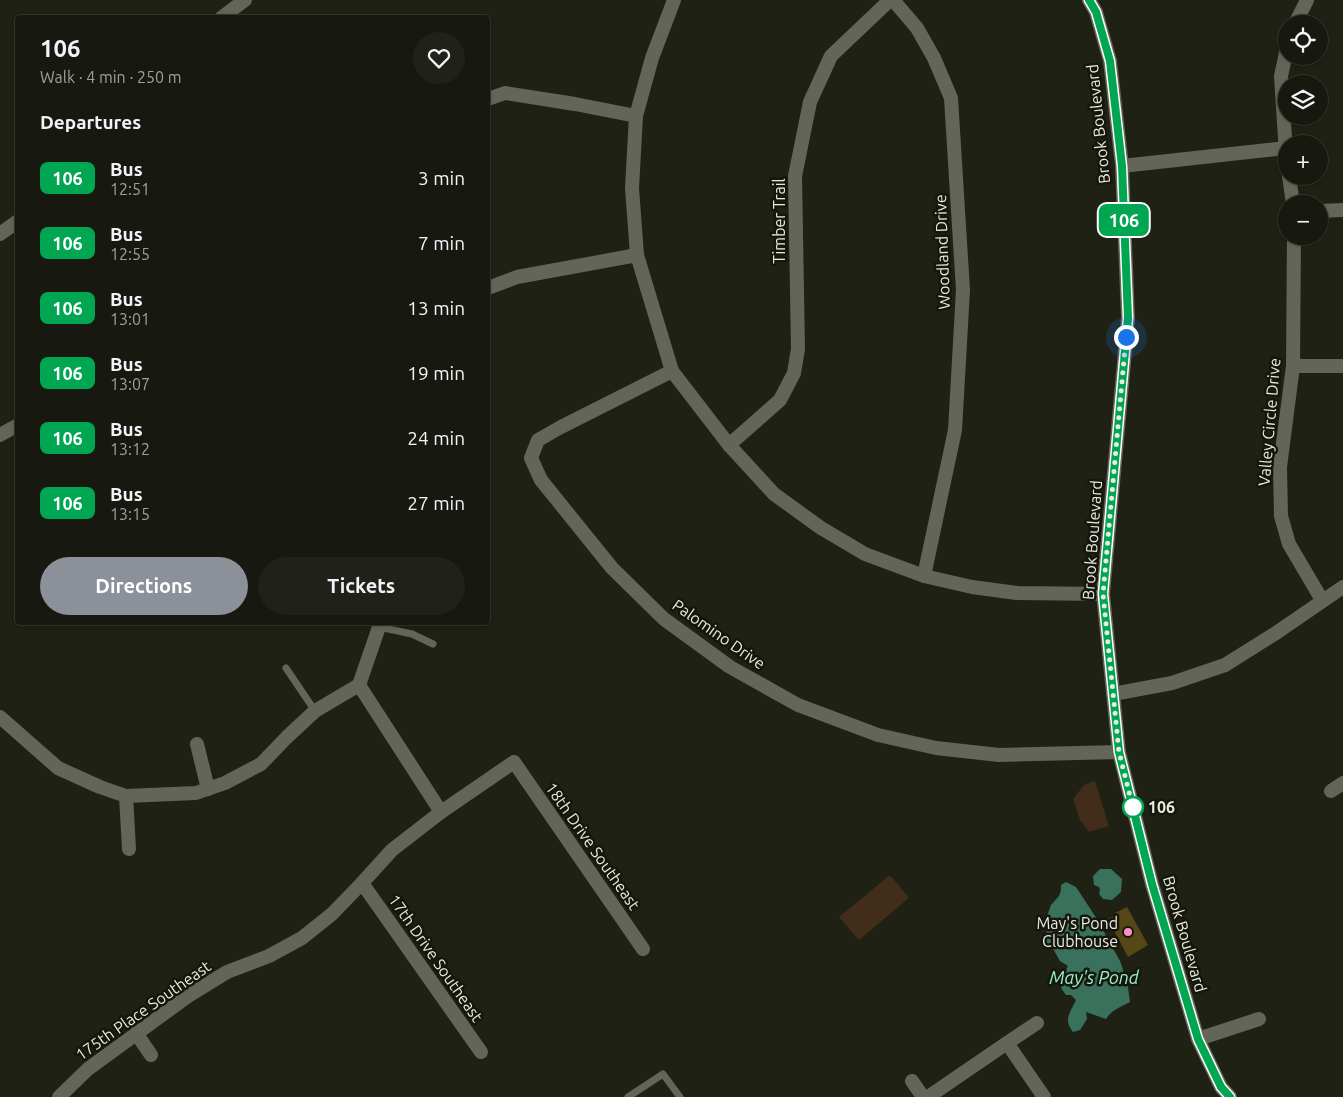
<!DOCTYPE html>
<html lang="en">
<head>
<meta charset="utf-8">
<style>
	:root { --surface:#171910; --page:#202219; --text:#f1f3f6; --muted:#9ea09f; --line:#363830; --accent:#8c9099 }
	body { margin:0; font-family:Ubuntu,sans-serif; background:var(--page); color:var(--text); height:100vh; display:flex; flex-direction:column; font-size:19px; white-space:nowrap }
	* { box-sizing:border-box; margin:0 }
	p { font-size:16px; color:var(--muted) }
	.icon { flex:none; width:28px; height:28px; fill:none; stroke:currentColor; stroke-width:2; stroke-linecap:round; stroke-linejoin:round }
	.map { position:relative; flex:1; overflow:hidden }
	.drawer { position:absolute; left:15px; top:15px; width:475px; height:610px; display:flex; flex-direction:column; background:var(--surface); border-radius:5px; box-shadow:0 1px 4px #0004,0 0 0 1px var(--line) }
	.drawer>* { flex:none }
	.badge { padding:0 10px; border-radius:8px; font-size:18px; line-height:32px }
	.tools { position:absolute; left:1278px; top:15px; display:grid; gap:10px }
	.tools a { display:grid; place-items:center; width:50px; height:50px; border-radius:50%; background:var(--surface); box-shadow:0 1px 4px #0004,0 0 0 1px var(--line); font-size:25px }
	.you { position:absolute; width:25px; height:25px; margin:-12px; border:4px solid #fff; border-radius:50%; background:#1a73e8; box-shadow:0 0 0 8px #1a73e833 }
	.map>.badge { position:absolute; translate:-50% -50%; box-shadow:0 0 0 2px #fff }
	h2 { padding:0 25px; font-size:19px; line-height:45px }
	.round { display:grid; place-items:center; flex:none; width:52px; height:52px; border-radius:26px; background:var(--page) }
	.summary { display:flex; align-items:center; justify-content:space-between; height:85px; padding:0 25px }
	h1 { font-size:24px; font-weight:700; line-height:38px }
	.primary-button { display:flex; gap:10px; margin-top:auto; padding:10px 25px }
	.primary-button a { flex:1; height:58px; border-radius:30px; background:var(--accent); color:#fff; font-size:20px; font-weight:700; line-height:58px; text-align:center }
	.primary-button a+a { background:var(--page); color:var(--text) }
	ul { padding:0; list-style:none }
	li { display:flex; align-items:center; gap:15px; height:65px; padding:0 25px }
	li div { flex:1 }
	li b { display:block; font-size:19px }
	li em { font-style:normal }
	li .badge { min-width:55px; font-weight:700; text-align:center }
	.map>svg:first-child { display:block }
	.green { fill:#412d19 }
	.water { fill:#39715c }
	.building { fill:#564717 }
	.lines { fill:none; stroke-linecap:round; stroke-linejoin:round }
	.service { stroke:#626557; stroke-width:7 }
	.minor { stroke:#626557; stroke-width:14 }
	.tertiary { stroke:#626557; stroke-width:14 }
	.line-casing { stroke:#fff; stroke-width:11 }
	.line { stroke:#00a651; stroke-width:8 }
	.walk { stroke:#e9ebe3; stroke-width:5; stroke-dasharray:0 9 }
	.stop-dot { fill:#fff; stroke:#00a651; stroke-width:2.5 }
	.poi-dot { fill:#fa8fc6; stroke:#15170c; stroke-width:2 }
	.labels { text-anchor:middle; stroke-width:5; stroke-linejoin:round; paint-order:stroke }
	.street-label { font-size:16px; fill:#e9ebe3; stroke:#15170c }
	.stop-label { font-size:16px; font-weight:bold; fill:#e9ebe3; stroke:#15170c; text-anchor:start }
	.poi-label { font-size:16px; fill:#e9ebe3; stroke:#15170c; text-anchor:end }
	.water-label { font-size:18px; font-style:italic; fill:#97efcd; stroke:#15170c }
</style>
</head>
<body>
<div class="map">
<svg width="1343" height="1097" viewBox="0 0 1343 1097">
	<rect width="100%" height="100%" fill="#1f2115"/>
	<!-- green -->
	<g class="green">
		<path d="M1095 781 1109 826 1089 832 1080 820 1073 799 1084 785Z"/>
		<path d="M890 875 909 898 859 940 839 917Z"/>
	</g>
	<!-- water -->
	<g class="water">
		<path d="M1100 869H1111L1122 879 1121 892 1112 900 1103 899 1099 894 1100 890 1099 887 1094 885 1093 876Z"/>
		<path d="M1066 882 1076 887 1097 919 1120 961 1127 981 1130 1002C1121 1007 1111 1010 1106 1019L1086 1012 1087 1019 1080 1030 1073 1032C1063 1020 1070 1013 1076 1000L1071 995H1066L1061 988 1062 978 1068 966 1060 961 1052 947 1046 942 1047 928 1041 923 1047 916 1051 905 1059 896 1061 890V885Z"/>
	</g>
	<!-- building -->
	<path class="building" d="M1127 907 1148 945 1128 957 1108 919 1116 915 1115 913Z"/>
	<g class="lines">
		<!-- service -->
		<g class="service">
			<path d="M379 627 412 634 433 644"/>
			<path d="M286 668 315 711"/>
			<path d="M628 1097 663 1074 680 1097"/>
		</g>
		<!-- minor -->
		<g class="minor">
			<path d="M674 0 652 58 636 116 632 188 637 255 672 371 729 445 774 494 821 528 865 554 924 576 972 587 1017 593 1103 594"/>
			<path d="M893 0 917 28 934 58 951 98 963 290 955 430 924 576"/>
			<path d="M221 18 245 0"/>
			<path d="M1295 24 1307 0"/>
			<path d="M1286 53 1281 76 1286 153"/>
			<path d="M488 99 505 93 575 104 636 116"/>
			<path d="M1122 166 1286 148"/>
			<path d="M1289 176 1293 204"/>
			<path d="M1319 211 1343 210"/>
			<path d="M0 234 18 221"/>
			<path d="M1294 236 1293 366 1280 467 1281 516 1289 544 1322 600"/>
			<path d="M488 288 517 277 637 255"/>
			<path d="M1293 366H1343"/>
			<path d="M672 371 561 427 538 440 531 458 541 480 612 568 664 619 730 667 798 705 878 735 936 748 999 755 1119 752"/>
			<path d="M0 435 18 425"/>
			<path d="M729 445 780 400 794 373 798 349 795 176 810 102 831 56 890 0"/>
			<path d="M359 685 441 812"/>
			<path d="M359 685 379 627V622"/>
			<path d="M1113 694 1172 683 1225 665 1276 633 1343 587"/>
			<path d="M0 717 58 768 100 787 126 796 196 793 225 783 261 764 287 737 315 711 359 685"/>
			<path d="M197 744 208 789"/>
			<path d="M1331 791 1343 783"/>
			<path d="M126 796 129 849"/>
			<path d="M362 883 481 1052"/>
			<path d="M136 1033 151 1055"/>
			<path d="M1198 1039 1259 1019"/>
			<path d="M1007 1043 1037 1023"/>
			<path d="M912 1081 923 1097"/>
			<path d="M59 1097 88 1069 188 996 227 972 269 956 302 938 332 914 362 883 392 850 441 812 514 762 643 949"/>
			<path d="M928 1097 1007 1043 1044 1097"/>
		</g>
		<!-- tertiary -->
		<path class="tertiary" d="M1089 0 1096 12 1110 61 1122 166 1128 318 1103 594 1119 752 1152 884 1198 1039 1221 1087 1230 1097"/>
	</g>
	<g class="lines">
		<!-- line casing -->
		<g class="line-casing">
			<path id="line" d="M1089 0 1096 12 1110 61 1122 166 1128 318 1103 594 1119 752 1152 884 1198 1039 1221 1087 1230 1097"/>
		</g>
		<!-- line -->
		<use href="#line" class="line"/>
		<!-- walk -->
		<path class="walk" d="M1126 337 1103 594 1119 752 1133 808V807"/>
	</g>
	<!-- markers -->
	<circle class="stop-dot" cx="1133" cy="807" r="10"/>
	<circle class="poi-dot" cx="1128" cy="932" r="5"/>
	<g class="labels">
		<!-- street labels -->
		<g class="street-label">
			<text transform="translate(1098 124) rotate(-96)" y="6">Brook Boulevard</text>
			<text transform="translate(779 221) rotate(-90)" y="6">Timber Trail</text>
			<text transform="translate(942 252) rotate(-92)" y="6">Woodland Drive</text>
			<text transform="translate(1269 422) rotate(-85)" y="6">Valley Circle Drive</text>
			<text transform="translate(1092 540) rotate(-86)" y="6">Brook Boulevard</text>
			<text transform="translate(719 634) rotate(35)" y="6">Palomino Drive</text>
			<text transform="translate(593 846) rotate(55)" y="6">18th Drive Southeast</text>
			<text transform="translate(1185 934) rotate(74)" y="6">Brook Boulevard</text>
			<text transform="translate(436 958) rotate(55)" y="6">17th Drive Southeast</text>
			<text transform="translate(143 1010) rotate(-35)" y="6">175th Place Southeast</text>
		</g>
		<!-- stop labels -->
		<g class="stop-label">
			<text x="1148" y="813">106</text>
		</g>
		<!-- poi labels -->
		<g class="poi-label">
			<text x="1118" y="929">May's Pond<tspan x="1118" dy="18">Clubhouse</tspan></text>
		</g>
		<!-- water labels -->
		<g class="water-label">
			<text x="1094" y="984">May's Pond</text>
		</g>
	</g>
</svg>
<div class="tools">
<a><svg class="icon" aria-label="locate" viewBox="0 0 24 24"><circle cx="12" cy="12" r="6"/><path d="M12 2v4M12 18v4M2 12h4M18 12h4"/></svg></a>
<a><svg class="icon" aria-label="layers" viewBox="0 0 24 24"><path d="M12 4l9 5-9 5-9-5zM3 14l9 5 9-5"/></svg></a>
<a>+</a>
<a>−</a>
</div>
<div class="you" style="left:1126px;top:337px"></div>
<b class="badge" style="left:1124px;top:220px;background:#00a651;color:#fff">106</b>
<section class="drawer">
<div class="summary"><div><h1>106</h1><p>Walk · 4 min · 250 m</p></div><a class="round"><svg class="icon" aria-label="heart" viewBox="0 0 24 24"><path d="M12 20l-8-8c-3-5 5-10 8-4 3-6 11-1 8 4z"/></svg></a></div>
<h2>Departures</h2>
<ul>
<li><span class="badge" style="background:#00a651;color:#fff">106</span><div><b>Bus</b><p>12:51</p></div><em>3 min</em></li>
<li><span class="badge" style="background:#00a651;color:#fff">106</span><div><b>Bus</b><p>12:55</p></div><em>7 min</em></li>
<li><span class="badge" style="background:#00a651;color:#fff">106</span><div><b>Bus</b><p>13:01</p></div><em>13 min</em></li>
<li><span class="badge" style="background:#00a651;color:#fff">106</span><div><b>Bus</b><p>13:07</p></div><em>19 min</em></li>
<li><span class="badge" style="background:#00a651;color:#fff">106</span><div><b>Bus</b><p>13:12</p></div><em>24 min</em></li>
<li><span class="badge" style="background:#00a651;color:#fff">106</span><div><b>Bus</b><p>13:15</p></div><em>27 min</em></li>
</ul>
<div class="primary-button"><a>Directions</a><a>Tickets</a></div>
</section>
</div>
</body>
</html>
